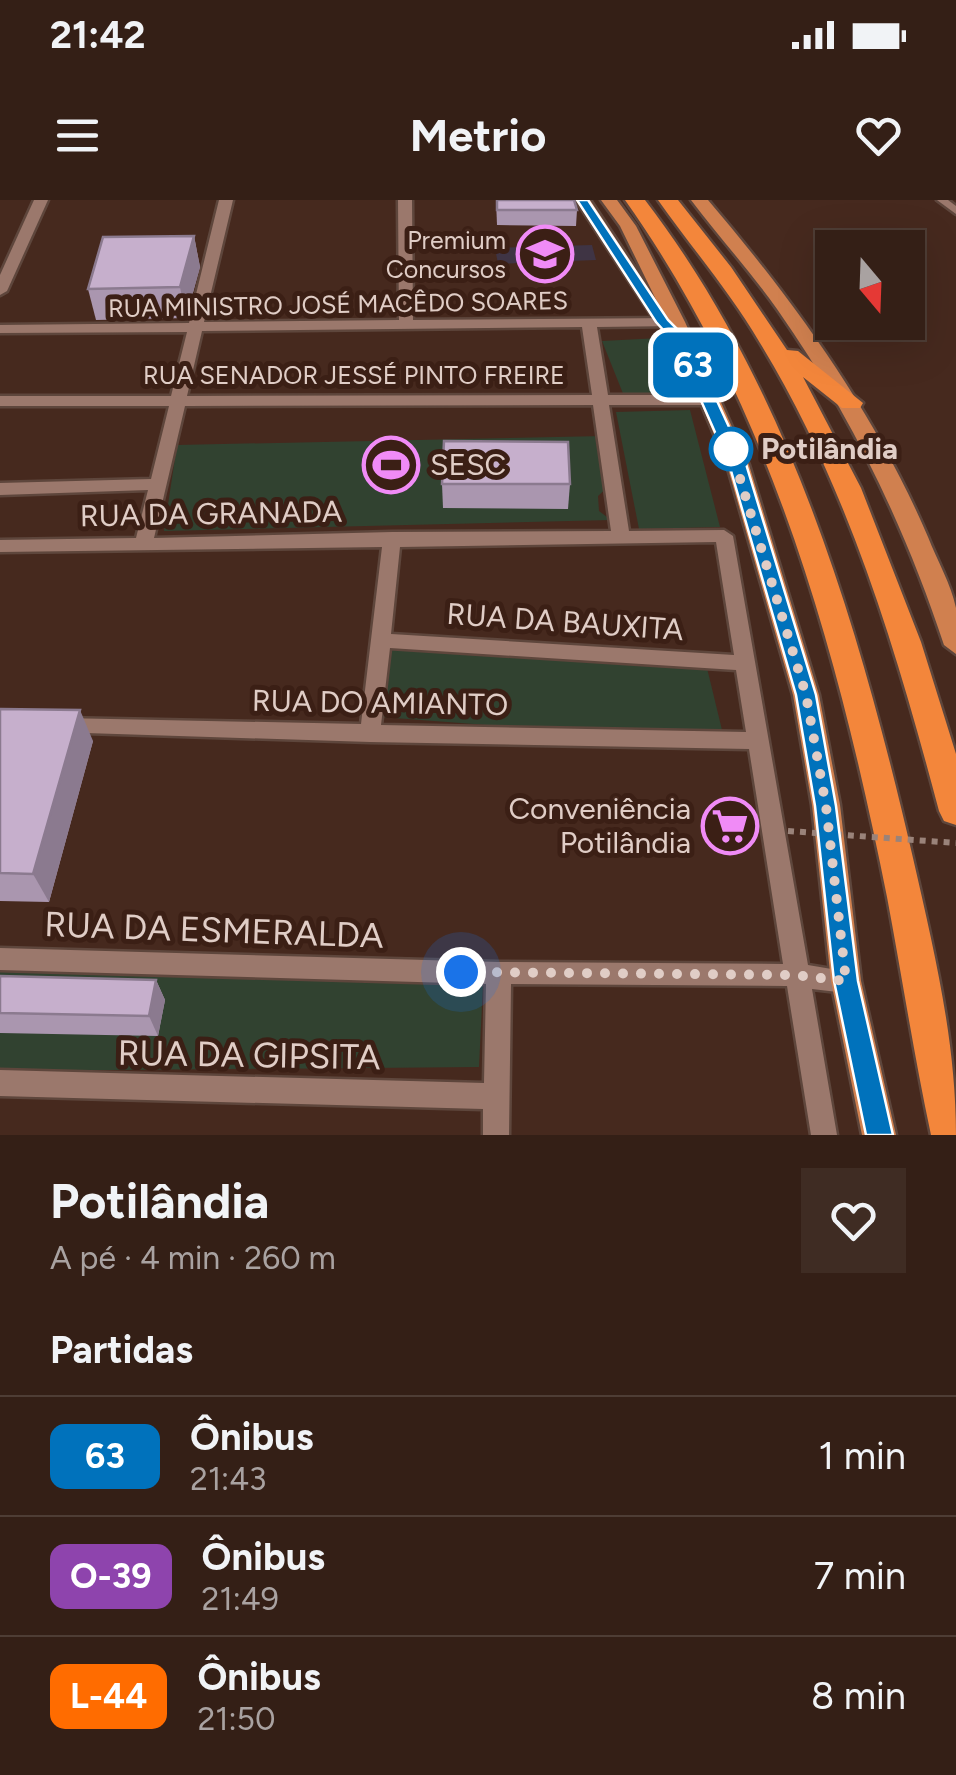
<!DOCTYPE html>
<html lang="pt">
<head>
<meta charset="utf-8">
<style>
	:root { --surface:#341f16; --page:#3f2c23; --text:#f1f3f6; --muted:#a9a2a1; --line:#4e3d35 }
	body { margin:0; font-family:Figtree,sans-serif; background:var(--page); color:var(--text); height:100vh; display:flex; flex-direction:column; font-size:38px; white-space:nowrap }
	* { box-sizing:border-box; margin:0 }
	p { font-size:32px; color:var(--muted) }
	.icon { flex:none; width:55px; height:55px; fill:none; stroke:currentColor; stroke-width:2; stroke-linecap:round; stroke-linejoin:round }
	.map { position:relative; height:935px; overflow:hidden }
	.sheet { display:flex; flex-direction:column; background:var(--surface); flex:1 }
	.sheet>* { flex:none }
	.badge { padding:0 20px; border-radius:15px; font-size:35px; line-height:65px }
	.needle { width:65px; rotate:161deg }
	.tools { position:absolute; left:815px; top:30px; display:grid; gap:20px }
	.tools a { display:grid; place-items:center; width:110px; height:110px; border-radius:0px; background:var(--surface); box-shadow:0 10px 40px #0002,0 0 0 2px var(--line); font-size:50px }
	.you { position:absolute; width:50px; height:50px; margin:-25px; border:8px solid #fff; border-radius:50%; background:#1a73e8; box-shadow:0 0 0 15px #1a73e833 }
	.map>.badge { position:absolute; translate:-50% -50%; box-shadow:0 0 0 5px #fff }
	h2 { padding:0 50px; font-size:38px; line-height:90px }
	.round { display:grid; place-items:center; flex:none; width:105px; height:105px; border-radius:0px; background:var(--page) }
	.head { display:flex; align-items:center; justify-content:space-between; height:170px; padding:0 50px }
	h1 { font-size:48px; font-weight:700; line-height:75px }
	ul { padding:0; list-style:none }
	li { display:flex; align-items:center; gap:30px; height:120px; padding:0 50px; border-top:2px solid var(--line) }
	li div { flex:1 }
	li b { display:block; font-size:38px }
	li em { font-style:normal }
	li .badge { min-width:110px; font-weight:700; text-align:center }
	.status { display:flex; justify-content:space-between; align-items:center; height:70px; padding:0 50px; background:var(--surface); direction:ltr }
	.status svg { height:28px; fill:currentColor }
	header { display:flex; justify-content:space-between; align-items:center; height:130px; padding:0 50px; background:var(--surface); font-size:45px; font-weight:700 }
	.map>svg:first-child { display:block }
	.education { fill:#3f3444 }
	.green { fill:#314230 }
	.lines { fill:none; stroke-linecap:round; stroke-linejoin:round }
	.lane-casing { stroke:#5e463c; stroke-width:5 }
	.street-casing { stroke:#5e463c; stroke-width:5 }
	.secondary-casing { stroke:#5e463c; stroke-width:5 }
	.primary-casing { stroke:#5e463c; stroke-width:5 }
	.highway-casing { stroke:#5e463c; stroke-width:5 }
	.lane { fill:#9b786c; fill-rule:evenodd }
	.street { fill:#9b786c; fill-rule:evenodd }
	.secondary { fill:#b57c5d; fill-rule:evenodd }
	.primary { fill:#d0804f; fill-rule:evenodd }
	.highway { fill:#f3863b; fill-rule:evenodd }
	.path-bridge { stroke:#9a837a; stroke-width:6; stroke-dasharray:6 6; stroke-linecap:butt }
	.wall { fill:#aa96af }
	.shaded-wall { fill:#8b7a8f }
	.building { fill:#c6afcc; stroke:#8b7a8f; stroke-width:2.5 }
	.line { fill:#0072bc; stroke:#fff; stroke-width:2.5 }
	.walk { stroke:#e0cdc6; stroke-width:10; stroke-dasharray:0 18 }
	.stop-dot { fill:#fff; stroke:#0072bc; stroke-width:5 }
	.labels { text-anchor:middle; stroke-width:10; stroke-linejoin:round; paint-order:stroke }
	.far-poi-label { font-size:25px; fill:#e0cdc6; stroke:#3b1f15; text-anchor:end }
	.far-street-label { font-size:25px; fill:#e0cdc6; stroke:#3b1f15 }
	.stop-label { font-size:30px; font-weight:bold; fill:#e0cdc6; stroke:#3b1f15; text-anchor:start }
	.poi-label { font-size:30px; fill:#e0cdc6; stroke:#3b1f15; text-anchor:start }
	.street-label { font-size:30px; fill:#e0cdc6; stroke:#3b1f15 }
	.near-street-label { font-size:35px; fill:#e0cdc6; stroke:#3b1f15 }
</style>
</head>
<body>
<div class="status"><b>21:42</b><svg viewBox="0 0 49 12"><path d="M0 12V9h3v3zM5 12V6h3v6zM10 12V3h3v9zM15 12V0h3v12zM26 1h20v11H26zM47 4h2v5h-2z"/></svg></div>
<header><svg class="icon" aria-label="menu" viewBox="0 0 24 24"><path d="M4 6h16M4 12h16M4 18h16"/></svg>Metrio<svg class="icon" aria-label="heart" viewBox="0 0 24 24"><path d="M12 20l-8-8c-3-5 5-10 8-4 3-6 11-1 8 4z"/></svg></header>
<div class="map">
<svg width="956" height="935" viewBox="0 0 956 935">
	<rect width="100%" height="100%" fill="#46291e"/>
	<!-- education -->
	<path class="education" d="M592 45 596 60 498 64 495 48Z"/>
	<!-- green -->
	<g class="green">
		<path d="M660 138 682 194 624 196 602 141Z"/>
		<path d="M690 210 720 327 639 329 616 212Z"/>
		<path d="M604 236 610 285 598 296 599 311 611 320 164 331 177 245Z"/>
		<path d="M387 447 707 468 722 530H553L381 517Z"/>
		<path d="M0 764 483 784 479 867 0 871Z"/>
	</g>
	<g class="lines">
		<!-- lane casing -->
		<g class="lane-casing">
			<path id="lane" d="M937 0H948L956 6V14Z"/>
		</g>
		<!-- street casing -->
		<g class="street-casing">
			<g id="street">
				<path d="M34 0H48L7 91 0 95V75Z"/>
				<path d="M219 0H233L204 122 399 120 398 0H412L413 120 676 118 683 122 676 126 597 127 608 195H708L716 200 708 205H609L629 331 724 330 733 336 808 765 855 773 858 781 855 789 846 793 812 789 837 935H811L787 786 511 784 509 935H483V909L0 896V870L484 883 486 784 0 770V748L499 762 783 764 749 549 370 542 55 532 52 526 55 520 62 518 361 524 382 347 0 352V340L136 338 148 290 0 295V283L151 279 169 206H0V196H171L187 132 0 133V125L189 123ZM582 127 592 195 187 196 202 131ZM593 205 611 331 392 332 154 338 185 206ZM716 342 734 455 391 434 400 347ZM390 448 736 470 746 532 381 525Z"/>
			</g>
		</g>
		<!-- secondary casing -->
		<g class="secondary-casing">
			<path id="secondary" d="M576 0H590L669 119 690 142 687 145H677L656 122Z"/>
		</g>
		<!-- primary casing -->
		<g class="primary-casing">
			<g id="primary">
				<path d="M601 0H617L636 26 685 122 749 265 819 495 840 605 861 781 896 935H862L831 781 812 605 793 495 727 265 667 122 620 26Z"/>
				<path d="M691 0H708C795 102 875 213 928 337 937 360 951 384 956 408 956 423 956 440 956 454L944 445C904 324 850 213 777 109 750 71 719 37 691 0Z"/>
			</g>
		</g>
		<!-- highway casing -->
		<g class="highway-casing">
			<g id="highway">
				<path d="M625 0H645C790 189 860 429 913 658 934 750 956 841 956 935H931C914 856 902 776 887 697 838 452 771 206 625 0Z"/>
				<path d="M658 0H678L731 67 787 150 798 151 863 203 860 208H842L803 177 861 288 921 442 956 554V625L944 621 939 611C896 449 848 287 760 143 730 92 692 48 658 0Z"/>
			</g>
		</g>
		<!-- lane -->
		<use href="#lane" class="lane"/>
		<!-- street -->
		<use href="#street" class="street"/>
		<!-- secondary -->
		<use href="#secondary" class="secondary"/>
		<!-- primary -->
		<use href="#primary" class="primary"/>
		<!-- highway -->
		<use href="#highway" class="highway"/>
		<!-- path-bridge -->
		<path class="path-bridge" d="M788 631 956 643"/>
	</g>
	<!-- wall -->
	<g class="wall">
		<path d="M496 0 577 10 576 26 497 25Z"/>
		<path d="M194 36 200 67 186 118 96 120 88 89Z"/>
		<path d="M442 284H570L568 309 443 308Z"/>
		<path d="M0 509 93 541 49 702 0 701Z"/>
		<path d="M0 776 156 780 165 800 158 836 0 833Z"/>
	</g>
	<!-- shaded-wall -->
	<g class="shaded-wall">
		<path d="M194 36 200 67 186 118 180 87Z"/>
		<path d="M80 510 93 541 49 702 33 674Z"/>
		<path d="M156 780 165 800 158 836 149 816Z"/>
	</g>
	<!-- building -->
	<g class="building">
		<path d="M497 0H574L577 10H497Z"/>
		<path d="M194 36 180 87 88 89 103 37Z"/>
		<path d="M444 241 568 242 570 284H442Z"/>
		<path d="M0 509 80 510 33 674 0 673Z"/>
		<path d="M0 776 156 780 149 816 0 813Z"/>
	</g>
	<!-- line -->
	<path class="line" d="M577 0H588L668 120 690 142 746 264 816 495 836 606 858 781 893 935H866L834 781 815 606 796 495 729 264 676 144 656 122Z"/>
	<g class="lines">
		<!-- walk -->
		<path class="walk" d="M461 772 794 775 846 781 826 606 806 495 731 249"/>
	</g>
	<!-- icons -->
	<defs>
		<g id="school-ring" transform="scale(2.875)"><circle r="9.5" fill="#3b1f15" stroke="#f08bf6" stroke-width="1.5"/><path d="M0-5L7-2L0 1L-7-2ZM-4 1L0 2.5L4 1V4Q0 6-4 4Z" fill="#f08bf6"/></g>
		<g id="stadium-ring" transform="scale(2.875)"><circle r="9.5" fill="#3b1f15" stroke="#f08bf6" stroke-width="1.5"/><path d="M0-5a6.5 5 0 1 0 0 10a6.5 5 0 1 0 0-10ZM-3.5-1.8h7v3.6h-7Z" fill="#f08bf6"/></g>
		<g id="supermarket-ring" transform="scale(2.875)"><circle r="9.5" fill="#3b1f15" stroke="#f08bf6" stroke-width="1.5"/><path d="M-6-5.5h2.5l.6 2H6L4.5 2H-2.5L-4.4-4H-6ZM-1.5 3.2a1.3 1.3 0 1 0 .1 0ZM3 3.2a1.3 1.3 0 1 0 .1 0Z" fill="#f08bf6"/></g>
	</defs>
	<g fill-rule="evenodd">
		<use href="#school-ring" x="545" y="54"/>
		<use href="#stadium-ring" x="391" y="265"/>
		<use href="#supermarket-ring" x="730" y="626"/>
	</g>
	<!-- markers -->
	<circle class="stop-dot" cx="731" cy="249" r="20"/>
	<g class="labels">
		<!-- far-poi labels -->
		<g class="far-poi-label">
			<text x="506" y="49">Premium<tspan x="506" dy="29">Concursos</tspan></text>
		</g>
		<!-- far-street labels -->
		<g class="far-street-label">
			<text transform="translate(338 104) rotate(-1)" y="9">RUA MINISTRO JOSÉ MACÊDO SOARES</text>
			<text x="354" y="184">RUA SENADOR JESSÉ PINTO FREIRE</text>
		</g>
		<!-- stop labels -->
		<g class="stop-label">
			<text x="761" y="259">Potilândia</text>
		</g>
		<!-- poi labels -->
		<g class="poi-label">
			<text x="430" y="275">SESC</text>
			<text x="691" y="619" text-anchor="end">Conveniência<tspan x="691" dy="34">Potilândia</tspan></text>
		</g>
		<!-- street labels -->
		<g class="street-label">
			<text transform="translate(211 314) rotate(-1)" y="10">RUA DA GRANADA</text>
			<text transform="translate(565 422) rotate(4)" y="10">RUA DA BAUXITA</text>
			<text transform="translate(380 503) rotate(1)" y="10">RUA DO AMIANTO</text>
		</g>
		<!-- near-street labels -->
		<g class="near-street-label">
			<text transform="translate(214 730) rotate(2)" y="12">RUA DA ESMERALDA</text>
			<text transform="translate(249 855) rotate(1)" y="12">RUA DA GIPSITA</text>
		</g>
	</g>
</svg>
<div class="tools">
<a><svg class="needle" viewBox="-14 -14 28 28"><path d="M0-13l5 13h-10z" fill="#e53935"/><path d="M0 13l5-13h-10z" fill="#a9a2a1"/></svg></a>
</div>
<div class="you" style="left:461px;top:772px"></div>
<b class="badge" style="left:693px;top:165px;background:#0072bc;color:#fff">63</b>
</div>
<section class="sheet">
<div class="head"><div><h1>Potilândia</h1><p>A pé · 4 min · 260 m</p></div><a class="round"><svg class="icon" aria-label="heart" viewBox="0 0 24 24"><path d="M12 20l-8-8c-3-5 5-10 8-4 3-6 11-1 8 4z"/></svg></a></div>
<h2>Partidas</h2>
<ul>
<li><span class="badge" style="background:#0072bc;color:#fff">63</span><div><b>Ônibus</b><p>21:43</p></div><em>1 min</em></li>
<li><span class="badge" style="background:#8e44ad;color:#fff">O-39</span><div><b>Ônibus</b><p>21:49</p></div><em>7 min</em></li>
<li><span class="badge" style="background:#ff6c00;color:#fff">L-44</span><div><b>Ônibus</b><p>21:50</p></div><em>8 min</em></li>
</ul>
</section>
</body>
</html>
